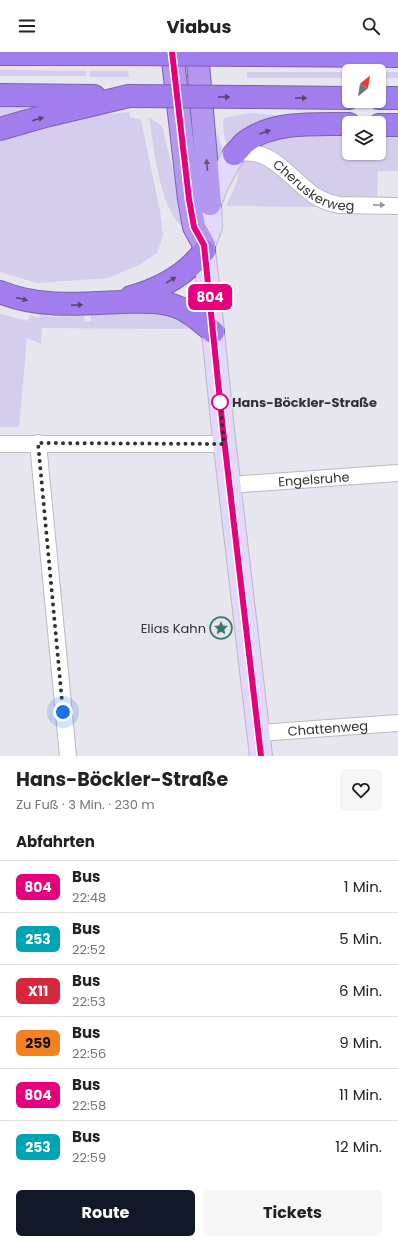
<!DOCTYPE html>
<html lang="de">
<head>
<meta charset="utf-8">
<style>
	:root { --surface:#fff; --page:#f6f6f6; --text:#222; --muted:#767676; --line:#e0e0e0; --accent:#111827 }
	body { margin:0; font-family:Poppins,sans-serif; background:var(--page); color:var(--text); height:100vh; display:flex; flex-direction:column; font-size:15px; white-space:nowrap }
	* { box-sizing:border-box; margin:0 }
	p { font-size:13px; color:var(--muted) }
	.icon { flex:none; width:22px; height:22px; fill:none; stroke:currentColor; stroke-width:2; stroke-linecap:round; stroke-linejoin:round }
	.map { position:relative; height:704px; overflow:hidden }
	.drawer { display:flex; flex-direction:column; background:var(--surface); flex:1 }
	.drawer>* { flex:none }
	.badge { padding:0 8px; border-radius:6px; font-size:14px; line-height:26px }
	.needle { width:26px; rotate:30deg }
	.fabs { position:absolute; left:342px; top:12px; display:grid; gap:8px }
	.fabs a { display:grid; place-items:center; width:44px; height:44px; border-radius:6px; background:var(--surface); box-shadow:0 1px 3px #0004; font-size:20px }
	.you { position:absolute; width:20px; height:20px; margin:-10px; border:3px solid #fff; border-radius:50%; background:#1a73e8; box-shadow:0 0 0 6px #1a73e833 }
	.map>.badge { position:absolute; translate:-50% -50%; box-shadow:0 0 0 2px #fff }
	h2 { padding:0 16px; font-size:15px; line-height:36px }
	.round { display:grid; place-items:center; flex:none; width:42px; height:42px; border-radius:6px; background:var(--page) }
	.head { display:flex; align-items:center; justify-content:space-between; height:68px; padding:0 16px }
	h1 { font-size:19px; font-weight:700; line-height:30px }
	.action { display:flex; gap:8px; margin-top:auto; padding:8px 16px }
	.action a { flex:1; height:46px; border-radius:6px; background:var(--accent); color:#fff; font-size:16px; font-weight:700; line-height:46px; text-align:center }
	.action a+a { background:var(--page); color:var(--text) }
	ul { padding:0; list-style:none }
	li { display:flex; align-items:center; gap:12px; height:52px; padding:0 16px; border-top:1px solid var(--line) }
	li div { flex:1 }
	li b { display:block; font-size:15px }
	li em { font-style:normal }
	li .badge { min-width:44px; font-weight:700; text-align:center }
	header { display:flex; justify-content:space-between; align-items:center; height:52px; padding:0 16px; background:var(--surface); font-size:18px; font-weight:700 }
	.map>svg:first-child { display:block }
	.green { fill:#d4cdec }
	.lines { fill:none; stroke-linecap:round; stroke-linejoin:round }
	.minor-casing { stroke:#bbb9c2; stroke-width:18 }
	.secondary-casing { stroke:#bbb9c2; stroke-width:24 }
	.trunk-casing { stroke:#7a62ac; stroke-width:24 }
	.motorway-casing { stroke:#7a62ac; stroke-width:24 }
	.minor { stroke:#fff; stroke-width:16 }
	.secondary { stroke:#e3d8fa; stroke-width:22 }
	.trunk { stroke:#b497f0; stroke-width:22 }
	.motorway { stroke:#a17ded; stroke-width:22 }
	.motorway-bridge-casing { stroke:#7a62ac; stroke-width:24; stroke-linecap:butt }
	.motorway-bridge { stroke:#a17ded; stroke-width:22 }
	.oneway { fill:#53486c }
	.oneway2 { fill:#605576 }
	.oneway3 { fill:#98989a }
	.line-casing { stroke:#fff; stroke-width:9 }
	.line { stroke:#e6007e; stroke-width:6 }
	.walk { stroke:#323134; stroke-width:4; stroke-dasharray:0 7.2 }
	.stop-dot { fill:#fff; stroke:#e6007e; stroke-width:2 }
	.labels { text-anchor:middle; stroke-width:3; stroke-linejoin:round; paint-order:stroke }
	.street-label { font-size:13px; fill:#323134; stroke:#e7e5ed }
	.stop-label { font-size:13px; font-weight:bold; fill:#323134; stroke:#e7e5ed; text-anchor:start }
	.poi-label { font-size:13px; fill:#323134; stroke:#e7e5ed; text-anchor:end }
</style>
</head>
<body>
<header><svg class="icon" aria-label="menu" viewBox="0 0 24 24"><path d="M4 6h16M4 12h16M4 18h16"/></svg>Viabus<svg class="icon" aria-label="search" viewBox="0 0 24 24"><circle cx="10" cy="10" r="6"/><path d="M15 15l6 6"/></svg></header>
<div class="map">
<svg width="398" height="704" viewBox="0 0 398 704">
	<rect width="100%" height="100%" fill="#e7e5ed"/>
	<!-- green -->
	<g class="green">
		<path d="M0 18 86 19V24H0Z"/>
		<path d="M90 19H128L129 25H90Z"/>
		<rect x="247" y="20" width="102" height="6"/>
		<rect x="379" y="20" width="19" height="6"/>
		<path d="M0 55H26V58L32 59 0 72Z"/>
		<path d="M130 60V65L141 68 160 159 163 183 157 201 139 213 108 226 37 231 0 220V83L68 66Z"/>
		<path d="M249 61 285 64 228 96C224 85 222 78 224 66Z"/>
		<path d="M149 65 162 74 178 139 184 176C159 157 154 94 149 65Z"/>
		<path d="M217 79 224 102 218 112 216 110Z"/>
		<path d="M349 79V101H379V79L398 80V119H378L377 146H338L328 144 252 95 270 85Z"/>
		<path d="M241 108H260L327 155 226 154C232 140 242 127 237 111Z"/>
		<path d="M147 255 185 268 188 277 42 276 41 292 27 286 19 375H0V262L28 269 30 263 39 266 40 262 52 265 84 264 85 270 91 269V263L124 260Z"/>
	</g>
	<g class="lines">
		<!-- minor casing -->
		<g class="minor-casing">
			<g id="minor">
				<path id="s1" d="M234 102C267 94 283 118 306 137 315 145 327 151 339 153L398 154"/>
				<path d="M38 391 68 704"/>
				<path d="M0 392H224"/>
				<path id="s2" d="M229 433 398 421"/>
				<path id="s3" d="M259 681 398 671"/>
			</g>
		</g>
		<!-- secondary casing -->
		<g class="secondary-casing">
			<path id="secondary" d="M234 102 217 133 210 152 211 175 204 193V199L209 241 223 378 261 704"/>
		</g>
		<!-- trunk casing -->
		<g class="trunk-casing">
			<g id="trunk">
				<path d="M172 0 189 147 194 175 204 193"/>
				<path d="M197 0 210 152"/>
			</g>
		</g>
		<!-- motorway casing -->
		<g class="motorway-casing">
			<g id="motorway">
				<path d="M0 2H128"/>
				<path d="M247 3 398 4"/>
				<path d="M0 43 94 44"/>
				<path d="M248 45 349 46"/>
				<path d="M379 46H398"/>
				<path d="M379 73H398"/>
				<path d="M0 77 45 64 129 44"/>
				<path d="M234 102C237 99 241 95 244 91 271 69 316 72 349 72"/>
				<path d="M0 240C39 256 80 252 121 250 138 250 158 248 175 254 190 259 201 270 213 280"/>
				<path d="M131 245C160 237 186 223 204 199"/>
			</g>
		</g>
		<!-- minor -->
		<use href="#minor" class="minor"/>
		<!-- secondary -->
		<use href="#secondary" class="secondary"/>
		<!-- trunk -->
		<use href="#trunk" class="trunk"/>
		<!-- motorway -->
		<use href="#motorway" class="motorway"/>
		<!-- motorway-bridge casing -->
		<g class="motorway-bridge-casing">
			<g id="motorway-bridge">
				<path d="M128 2 247 3"/>
				<path d="M129 44 248 45"/>
			</g>
		</g>
		<!-- motorway-bridge -->
		<use href="#motorway-bridge" class="motorway-bridge"/>
	</g>
	<!-- one-way arrows -->
	<defs><path id="oneway-solid" d="M-6-.8H1V-3.2L6.5 0L1 3.2V.8H-6Z"/></defs>
	<g class="oneway">
		<use href="#oneway-solid" transform="translate(224 45)"/>
		<use href="#oneway-solid" transform="translate(301 46)"/>
		<use href="#oneway-solid" transform="translate(38 67) rotate(-16)"/>
		<use href="#oneway-solid" transform="translate(265 80) rotate(-20)"/>
		<use href="#oneway-solid" transform="translate(171 228) rotate(-31)"/>
		<use href="#oneway-solid" transform="translate(22 247) rotate(14)"/>
		<use href="#oneway-solid" transform="translate(77 253) rotate(-3)"/>
	</g>
	<use class="oneway2" href="#oneway-solid" transform="translate(207 113) rotate(-95)"/>
	<use class="oneway3" href="#oneway-solid" transform="translate(379 153) rotate(1)"/>
	<g class="lines">
		<!-- line casing -->
		<g class="line-casing">
			<path id="line" d="M172 0 189 147 194 175 204 193 223 378 261 704"/>
		</g>
		<!-- line -->
		<use href="#line" class="line"/>
		<!-- walk -->
		<path class="walk" d="M63 660 38 391 224 392 220 350"/>
	</g>
	<!-- icons -->
	<defs>
		<g id="sight-ring" transform="scale(1.15)"><circle r="9.5" fill="#e7e5ed" stroke="#3b7966" stroke-width="1.5"/><path d="M0-6L1.8-2.2L6-1.7L2.9 1.2L3.7 5.4L0 3.3L-3.7 5.4L-2.9 1.2L-6-1.7L-1.8-2.2Z" fill="#3b7966"/></g>
	</defs>
	<g fill-rule="evenodd">
		<use href="#sight-ring" x="221" y="576"/>
	</g>
	<!-- markers -->
	<circle class="stop-dot" cx="220" cy="350" r="8"/>
	<g class="labels">
		<!-- street labels -->
		<g class="street-label">
			<text dy="5" stroke="none"><textPath href="#s1" startOffset="90">Cheruskerweg</textPath></text>
			<text dy="5" stroke="none"><textPath href="#s2" startOffset="85">Engelsruhe</textPath></text>
			<text dy="5" stroke="none"><textPath href="#s3" startOffset="69">Chattenweg</textPath></text>
		</g>
		<!-- stop labels -->
		<g class="stop-label">
			<text x="232" y="355">Hans-Böckler-Straße</text>
		</g>
		<!-- poi labels -->
		<g class="poi-label">
			<text x="206" y="581">Elias Kahn</text>
		</g>
	</g>
</svg>
<div class="fabs">
<a><svg class="needle" viewBox="-14 -14 28 28"><path d="M0-13l5 13h-10z" fill="#e53935"/><path d="M0 13l5-13h-10z" fill="#767676"/></svg></a>
<a><svg class="icon" aria-label="layers" viewBox="0 0 24 24"><path d="M12 4l9 5-9 5-9-5zM3 14l9 5 9-5"/></svg></a>
</div>
<div class="you" style="left:63px;top:660px"></div>
<b class="badge" style="left:210px;top:245px;background:#e6007e;color:#fff">804</b>
</div>
<section class="drawer">
<div class="head"><div><h1>Hans-Böckler-Straße</h1><p>Zu Fuß · 3 Min. · 230 m</p></div><a class="round"><svg class="icon" aria-label="heart" viewBox="0 0 24 24"><path d="M12 20l-8-8c-3-5 5-10 8-4 3-6 11-1 8 4z"/></svg></a></div>
<h2>Abfahrten</h2>
<ul>
<li><span class="badge" style="background:#e6007e;color:#fff">804</span><div><b>Bus</b><p>22:48</p></div><em>1 Min.</em></li>
<li><span class="badge" style="background:#00a3b4;color:#fff">253</span><div><b>Bus</b><p>22:52</p></div><em>5 Min.</em></li>
<li><span class="badge" style="background:#d7263d;color:#fff">X11</span><div><b>Bus</b><p>22:53</p></div><em>6 Min.</em></li>
<li><span class="badge" style="background:#f58220;color:#111">259</span><div><b>Bus</b><p>22:56</p></div><em>9 Min.</em></li>
<li><span class="badge" style="background:#e6007e;color:#fff">804</span><div><b>Bus</b><p>22:58</p></div><em>11 Min.</em></li>
<li><span class="badge" style="background:#00a3b4;color:#fff">253</span><div><b>Bus</b><p>22:59</p></div><em>12 Min.</em></li>
</ul>
<div class="action"><a>Route</a><a>Tickets</a></div>
</section>
</body>
</html>
